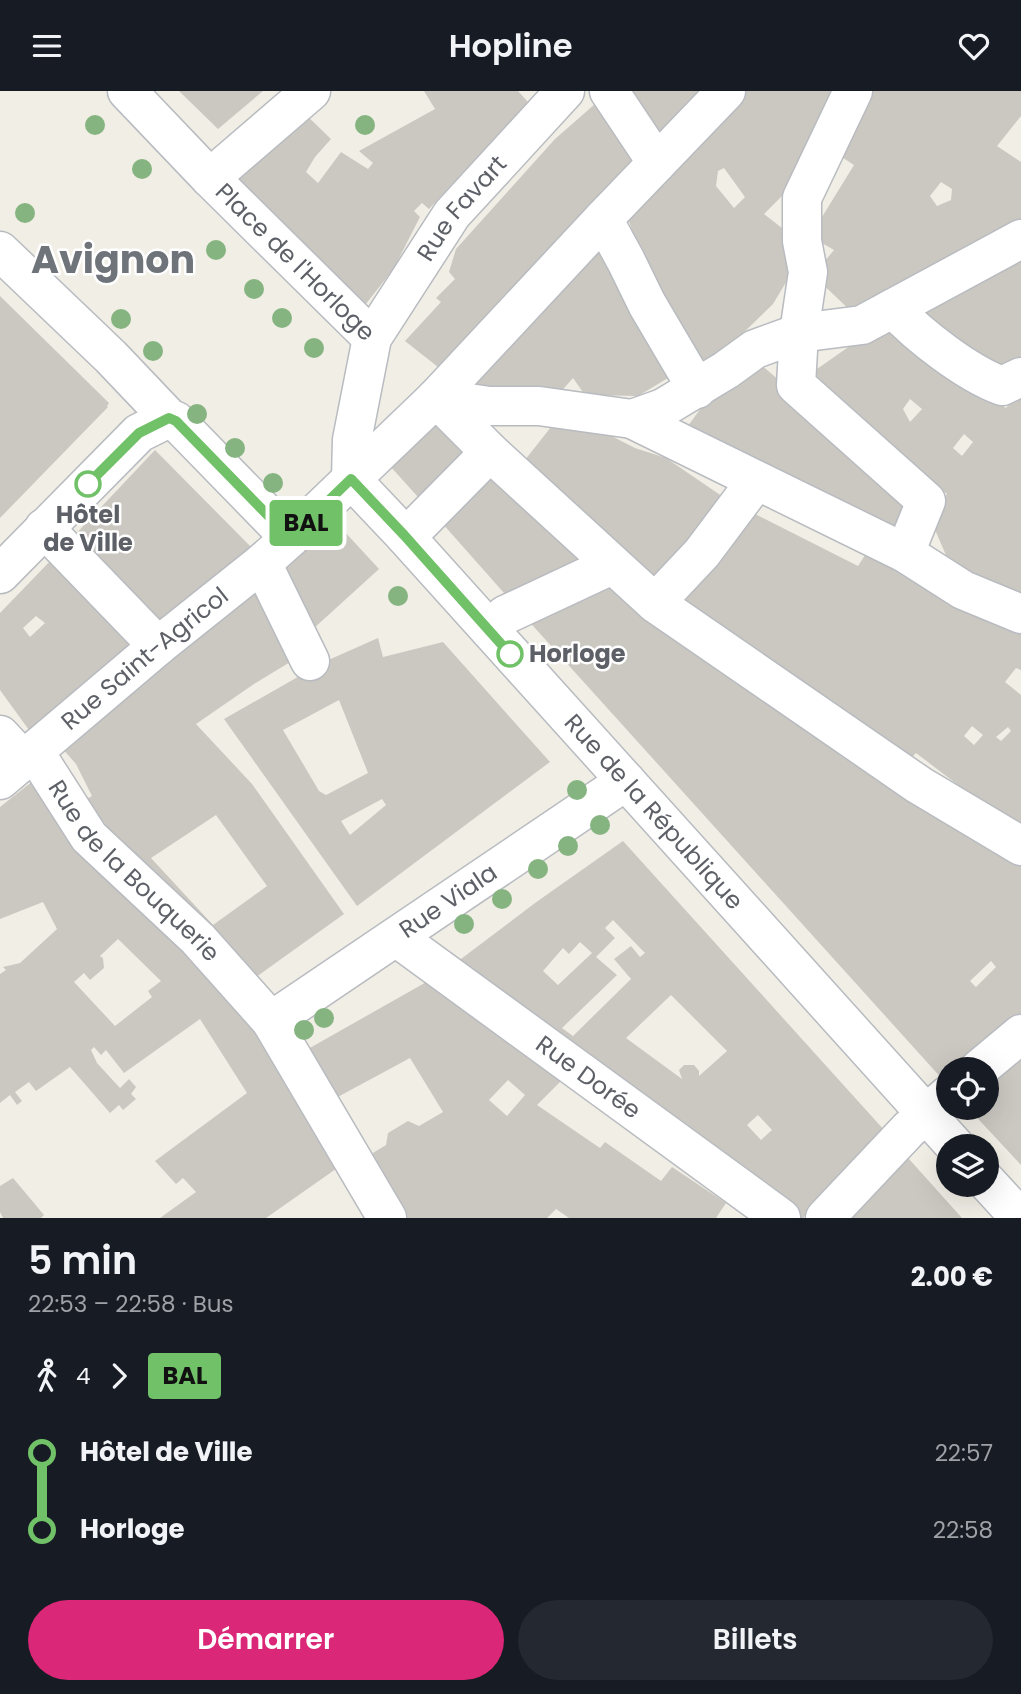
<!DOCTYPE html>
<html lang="fr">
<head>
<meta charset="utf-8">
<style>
	:root { --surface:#171b24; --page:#242831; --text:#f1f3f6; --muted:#9ea1a6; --accent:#db2777 }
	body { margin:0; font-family:Poppins,sans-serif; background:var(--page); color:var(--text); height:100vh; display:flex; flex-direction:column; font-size:26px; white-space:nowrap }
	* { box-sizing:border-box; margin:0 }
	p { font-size:23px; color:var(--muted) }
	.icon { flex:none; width:38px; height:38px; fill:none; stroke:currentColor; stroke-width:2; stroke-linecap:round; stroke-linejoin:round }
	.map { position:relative; height:1127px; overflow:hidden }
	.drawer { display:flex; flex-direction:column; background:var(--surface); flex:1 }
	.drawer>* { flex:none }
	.badge { padding:0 14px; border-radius:5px; font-size:24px; line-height:46px }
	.buttons { position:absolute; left:936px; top:966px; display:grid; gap:14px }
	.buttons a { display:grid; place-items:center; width:63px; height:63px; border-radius:50%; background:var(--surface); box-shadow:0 7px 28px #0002; font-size:35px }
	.map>.badge { position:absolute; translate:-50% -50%; box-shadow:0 0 0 4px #fff }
	.legs { display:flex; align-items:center; gap:10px; height:77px; padding:0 28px; font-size:23px }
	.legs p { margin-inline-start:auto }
	.summary { display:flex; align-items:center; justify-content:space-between; height:119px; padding:0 28px }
	h1 { font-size:38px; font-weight:600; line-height:52px }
	.primary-button { display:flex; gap:14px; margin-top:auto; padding:14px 28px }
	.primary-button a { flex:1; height:80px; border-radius:42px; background:var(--accent); color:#fff; font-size:28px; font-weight:600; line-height:80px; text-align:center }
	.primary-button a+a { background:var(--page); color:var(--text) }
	ul { padding:0 28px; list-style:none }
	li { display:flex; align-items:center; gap:24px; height:77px; font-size:26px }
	li i { display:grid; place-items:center; width:10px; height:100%; margin:0 9px; background:currentColor }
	li i::after { content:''; width:18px; height:18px; margin:-9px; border:5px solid; border-radius:50%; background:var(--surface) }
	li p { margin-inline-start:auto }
	li:first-child i { background:linear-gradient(#0000 50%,currentColor 0) }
	li:last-child i { background:linear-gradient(currentColor 50%,#0000 0) }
	header { display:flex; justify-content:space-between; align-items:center; height:91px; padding:0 28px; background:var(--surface); font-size:32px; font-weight:600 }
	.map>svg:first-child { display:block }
	.building { fill:#cbc8c2; fill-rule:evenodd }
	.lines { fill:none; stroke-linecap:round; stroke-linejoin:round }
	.minor-casing { stroke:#b8bbc0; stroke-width:41 }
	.minor { stroke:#fff; stroke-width:38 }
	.tree { fill:#86b481 }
	.line-1-casing { stroke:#fff; stroke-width:16 }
	.line-1 { stroke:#70c167; stroke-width:10 }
	.stop-1-dot { fill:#fff; stroke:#70c167; stroke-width:3.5 }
	.labels { text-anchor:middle; stroke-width:5; stroke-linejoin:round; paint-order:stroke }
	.street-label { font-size:24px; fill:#5d6167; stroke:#fff }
	.stop-label { font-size:24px; font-weight:bold; fill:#5d6167; stroke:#fff }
	.town-label { font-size:38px; font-weight:bold; fill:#6e7479; stroke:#fff }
</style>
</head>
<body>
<header><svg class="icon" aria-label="menu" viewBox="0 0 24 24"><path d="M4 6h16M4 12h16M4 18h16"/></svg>Hopline<svg class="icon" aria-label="heart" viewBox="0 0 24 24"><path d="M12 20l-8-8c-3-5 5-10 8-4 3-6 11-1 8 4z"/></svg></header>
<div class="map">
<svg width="1021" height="1127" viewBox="0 0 1021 1127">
	<rect width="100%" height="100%" fill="#f0eee5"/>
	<!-- building -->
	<g class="building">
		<path d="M179 0H263L218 38Z"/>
		<path d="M424 0H518L528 11 429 118 422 112 414 120 420 126 394 177 362 218 229 88 302 20 331 48 315 66 306 81 318 92 341 61 368 78 373 72 359 60 435 18Z"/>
		<path d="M626 0H702L654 48Z"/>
		<path d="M744 0H842L785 102 764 123 796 148 797 173 773 213 735 250 737 253 691 275 646 179 626 122ZM724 77 745 106 734 117 716 95 718 80Z"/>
		<path d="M862 0H1021V25L997 55 1021 71V136L855 224 813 184 834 159 815 148 814 139 854 74 837 63ZM941 91 952 98 951 109 937 115 930 105Z"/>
		<path d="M603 6 635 55 631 70 438 276 405 250 441 211 436 207 455 188 449 181 456 158 555 48Z"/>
		<path d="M597 152 678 281 638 305 585 304 573 287 558 304 484 302 469 288Z"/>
		<path d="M1021 163V279L997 281 909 223Z"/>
		<path d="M0 205 109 312 107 315 108 316 0 427Z"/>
		<path d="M887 229 1006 317 1021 298V513L951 476 930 427 947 403 807 285ZM910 308 922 318 910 331 903 318ZM964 343 973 351 962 365 953 357Z"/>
		<path d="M757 270 821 326 913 411 892 442 685 339 709 306Z"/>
		<path d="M441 327 474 363 427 416 390 375Z"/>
		<path d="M555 331 586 332 635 357 666 367 732 412 659 500 521 374Z"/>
		<path d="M155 359 253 458 152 537 71 448Z"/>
		<path d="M484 374 595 475 512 511 434 423Z"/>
		<path d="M745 418 858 475 871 455 1021 538V579L1016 577 1005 591 1021 604V742L916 662 906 673 668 506ZM972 635 983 644 974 654 964 645ZM1008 636 1011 640 1001 650 996 646Z"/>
		<path d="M332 427 379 478 302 548 270 487Z"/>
		<path d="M57 463 141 546 29 639 0 599V522ZM36 525 45 532 30 546 23 537Z"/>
		<path d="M607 486 1021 770V927L960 978H948V987L944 990 525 526ZM991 870 996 876 976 896 970 890Z"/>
		<path d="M267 487 300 565 254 593 196 633 252 693 344 823 252 889 83 710 92 705 76 673 61 656ZM216 724 267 795 213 834 151 767Z"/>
		<path d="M378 547 383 566 443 551 550 671 357 815 224 628 324 571ZM339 609 368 682 326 704 319 700 283 639ZM382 708 386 714 350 744 341 730Z"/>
		<path d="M38 686 234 900 343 1073 266 1127H160L196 1101 183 1087 176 1093 155 1070 247 1002 200 928 124 982 106 959 101 964 94 956 91 959 97 972 120 997 129 988 136 996 131 1003 136 1008 123 1019 119 1014 110 1022 70 976 36 1000 29 991 15 1001 22 1010 17 1014 10 1004 0 1012V883L6 879 3 876 20 872 57 838 43 811 0 828V716ZM118 848 161 890 148 900 152 906 115 935 74 891 84 882 90 889 104 877 103 867 100 865Z"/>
		<path d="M623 750 885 1040 803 1127H789L457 871 535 812ZM613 829 645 862 640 866 631 855 614 868 631 888 573 945 562 937 617 884 596 866 615 847 605 837ZM580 851 592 862 558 894 543 880 563 857 569 863ZM671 904 727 960 699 985V980L694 974H684L679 979 682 988 626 947ZM758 1024 772 1039 761 1049 747 1034Z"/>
		<path d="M437 885 564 987 537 1014 600 1057 605 1051 661 1090 672 1076 726 1112 716 1127H569L556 1118 547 1127H392L363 1068 386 1054 388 1042 408 1030 419 1035 443 1021 410 967 334 1008 308 958ZM508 989 525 1004 507 1025 489 1009Z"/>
		<path d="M1021 961V1074L968 1017H987V989Z"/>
		<path d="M900 1058 962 1127H835Z"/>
		<path d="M13 1087 44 1124 41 1127H3L0 1121V1095Z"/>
	</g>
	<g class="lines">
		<!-- minor casing -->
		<g class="minor-casing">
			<g id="minor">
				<path id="s1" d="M127 0 210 87 372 247"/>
				<path d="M609 0 657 72"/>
				<path d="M853 0 802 107V150L808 181 799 242 796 294 926 410 905 462"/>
				<path d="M210 87 311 0"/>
				<path d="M603 128 626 170 647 213 697 298"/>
				<path d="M0 160 111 266 169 327 176 330 290 447"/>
				<path d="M893 217C919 245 967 282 1002 295L1021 286"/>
				<path d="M436 307 490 361 655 512 919 694 1021 755"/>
				<path d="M436 307 489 315H539L632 328 663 317 726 279 755 258 799 242 862 234 1021 148"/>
				<path d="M632 328 905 462 963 499 1021 523"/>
				<path id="s2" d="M351 388 404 444 955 1055"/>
				<path id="s3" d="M351 388 352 349 372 247 452 123 565 0"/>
				<path d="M44 437 158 555"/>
				<path d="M404 444 419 433 490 361"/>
				<path d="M262 472 310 570"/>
				<path d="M0 483 139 342 169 327"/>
				<path d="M655 512 702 462 756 390"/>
				<path d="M490 539 505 524 612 474"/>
				<path id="s4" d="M0 644 13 658 41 671 89 746 198 848 271 930 387 1127"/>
				<path id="s5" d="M0 689 158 555 262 472 290 447 436 307 603 128 726 0"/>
				<path id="s6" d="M396 846 781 1127"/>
				<path id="s7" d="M271 930 626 690"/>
				<path d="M979 978 1021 943"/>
				<path d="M987 1091 1020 1127"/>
				<path d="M825 1127 909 1038 948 1004"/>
			</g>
		</g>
		<!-- minor -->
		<use href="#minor" class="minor"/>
	</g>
	<!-- trees -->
	<g class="tree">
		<circle cx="95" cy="34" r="10"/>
		<circle cx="365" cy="34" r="10"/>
		<circle cx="142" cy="78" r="10"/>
		<circle cx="25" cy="122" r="10"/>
		<circle cx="216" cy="159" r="10"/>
		<circle cx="254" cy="198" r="10"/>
		<circle cx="282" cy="227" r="10"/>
		<circle cx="121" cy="228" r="10"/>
		<circle cx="314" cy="257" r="10"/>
		<circle cx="153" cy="260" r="10"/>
		<circle cx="197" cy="323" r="10"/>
		<circle cx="235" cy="357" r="10"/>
		<circle cx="273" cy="392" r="10"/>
		<circle cx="398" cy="505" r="10"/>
		<circle cx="577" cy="699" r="10"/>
		<circle cx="600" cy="734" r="10"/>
		<circle cx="568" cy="755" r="10"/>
		<circle cx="538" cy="778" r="10"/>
		<circle cx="502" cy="808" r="10"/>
		<circle cx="464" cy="833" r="10"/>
		<circle cx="324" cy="927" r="10"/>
		<circle cx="304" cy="939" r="10"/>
	</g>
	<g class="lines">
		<!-- line-1 casing -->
		<g class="line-1-casing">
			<path id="line-1" d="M88 393 139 342 169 327 176 330 290 447 351 388 404 444 510 563"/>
		</g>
		<!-- line-1 -->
		<use href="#line-1" class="line-1"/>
	</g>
	<!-- markers -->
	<g class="stop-1-dot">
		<circle cx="88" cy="393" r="12"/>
		<circle cx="510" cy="563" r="12"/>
	</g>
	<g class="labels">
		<!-- street labels -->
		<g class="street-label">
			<text dy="8" stroke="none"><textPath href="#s3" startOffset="301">Rue Favart</textPath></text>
			<text dy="8" stroke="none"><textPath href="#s1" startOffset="240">Place de l'Horloge</textPath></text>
			<text dy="8" stroke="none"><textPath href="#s5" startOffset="189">Rue Saint-Agricol</textPath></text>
			<text dy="8" stroke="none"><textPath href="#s2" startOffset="450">Rue de la République</textPath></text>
			<text dy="8" stroke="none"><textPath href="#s4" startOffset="194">Rue de la Bouquerie</textPath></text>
			<text dy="8" stroke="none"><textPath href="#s7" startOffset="214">Rue Viala</textPath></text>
			<text dy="8" stroke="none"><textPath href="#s6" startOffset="238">Rue Dorée</textPath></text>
		</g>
		<!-- stop labels -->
		<g class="stop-label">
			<text x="88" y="432">Hôtel<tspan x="88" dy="28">de Ville</tspan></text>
			<text x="529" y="571" text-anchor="start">Horloge</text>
		</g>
		<!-- town labels -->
		<g class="town-label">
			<text x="113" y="182">Avignon</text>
		</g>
	</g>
</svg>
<div class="buttons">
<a><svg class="icon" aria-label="locate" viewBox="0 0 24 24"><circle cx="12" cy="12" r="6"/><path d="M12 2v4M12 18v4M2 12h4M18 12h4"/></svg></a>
<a><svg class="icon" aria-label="layers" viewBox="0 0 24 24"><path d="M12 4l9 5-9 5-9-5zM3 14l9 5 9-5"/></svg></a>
</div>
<b class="badge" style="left:306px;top:432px;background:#70c167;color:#111">BAL</b>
</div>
<section class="drawer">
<div class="summary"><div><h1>5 min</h1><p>22:53 – 22:58 · Bus</p></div><b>2.00 €</b></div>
<div class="legs"><svg class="icon" aria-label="walk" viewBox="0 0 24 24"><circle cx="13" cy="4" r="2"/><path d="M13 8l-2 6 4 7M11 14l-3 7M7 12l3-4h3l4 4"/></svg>4<svg class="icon" aria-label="forward" viewBox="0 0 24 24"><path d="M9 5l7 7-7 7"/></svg><b class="badge" style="background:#70c167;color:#111">BAL</b></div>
<ul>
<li><i style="color:#70c167"></i><b>Hôtel de Ville</b><p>22:57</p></li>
<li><i style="color:#70c167"></i><b>Horloge</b><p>22:58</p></li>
</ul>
<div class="primary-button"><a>Démarrer</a><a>Billets</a></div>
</section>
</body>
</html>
